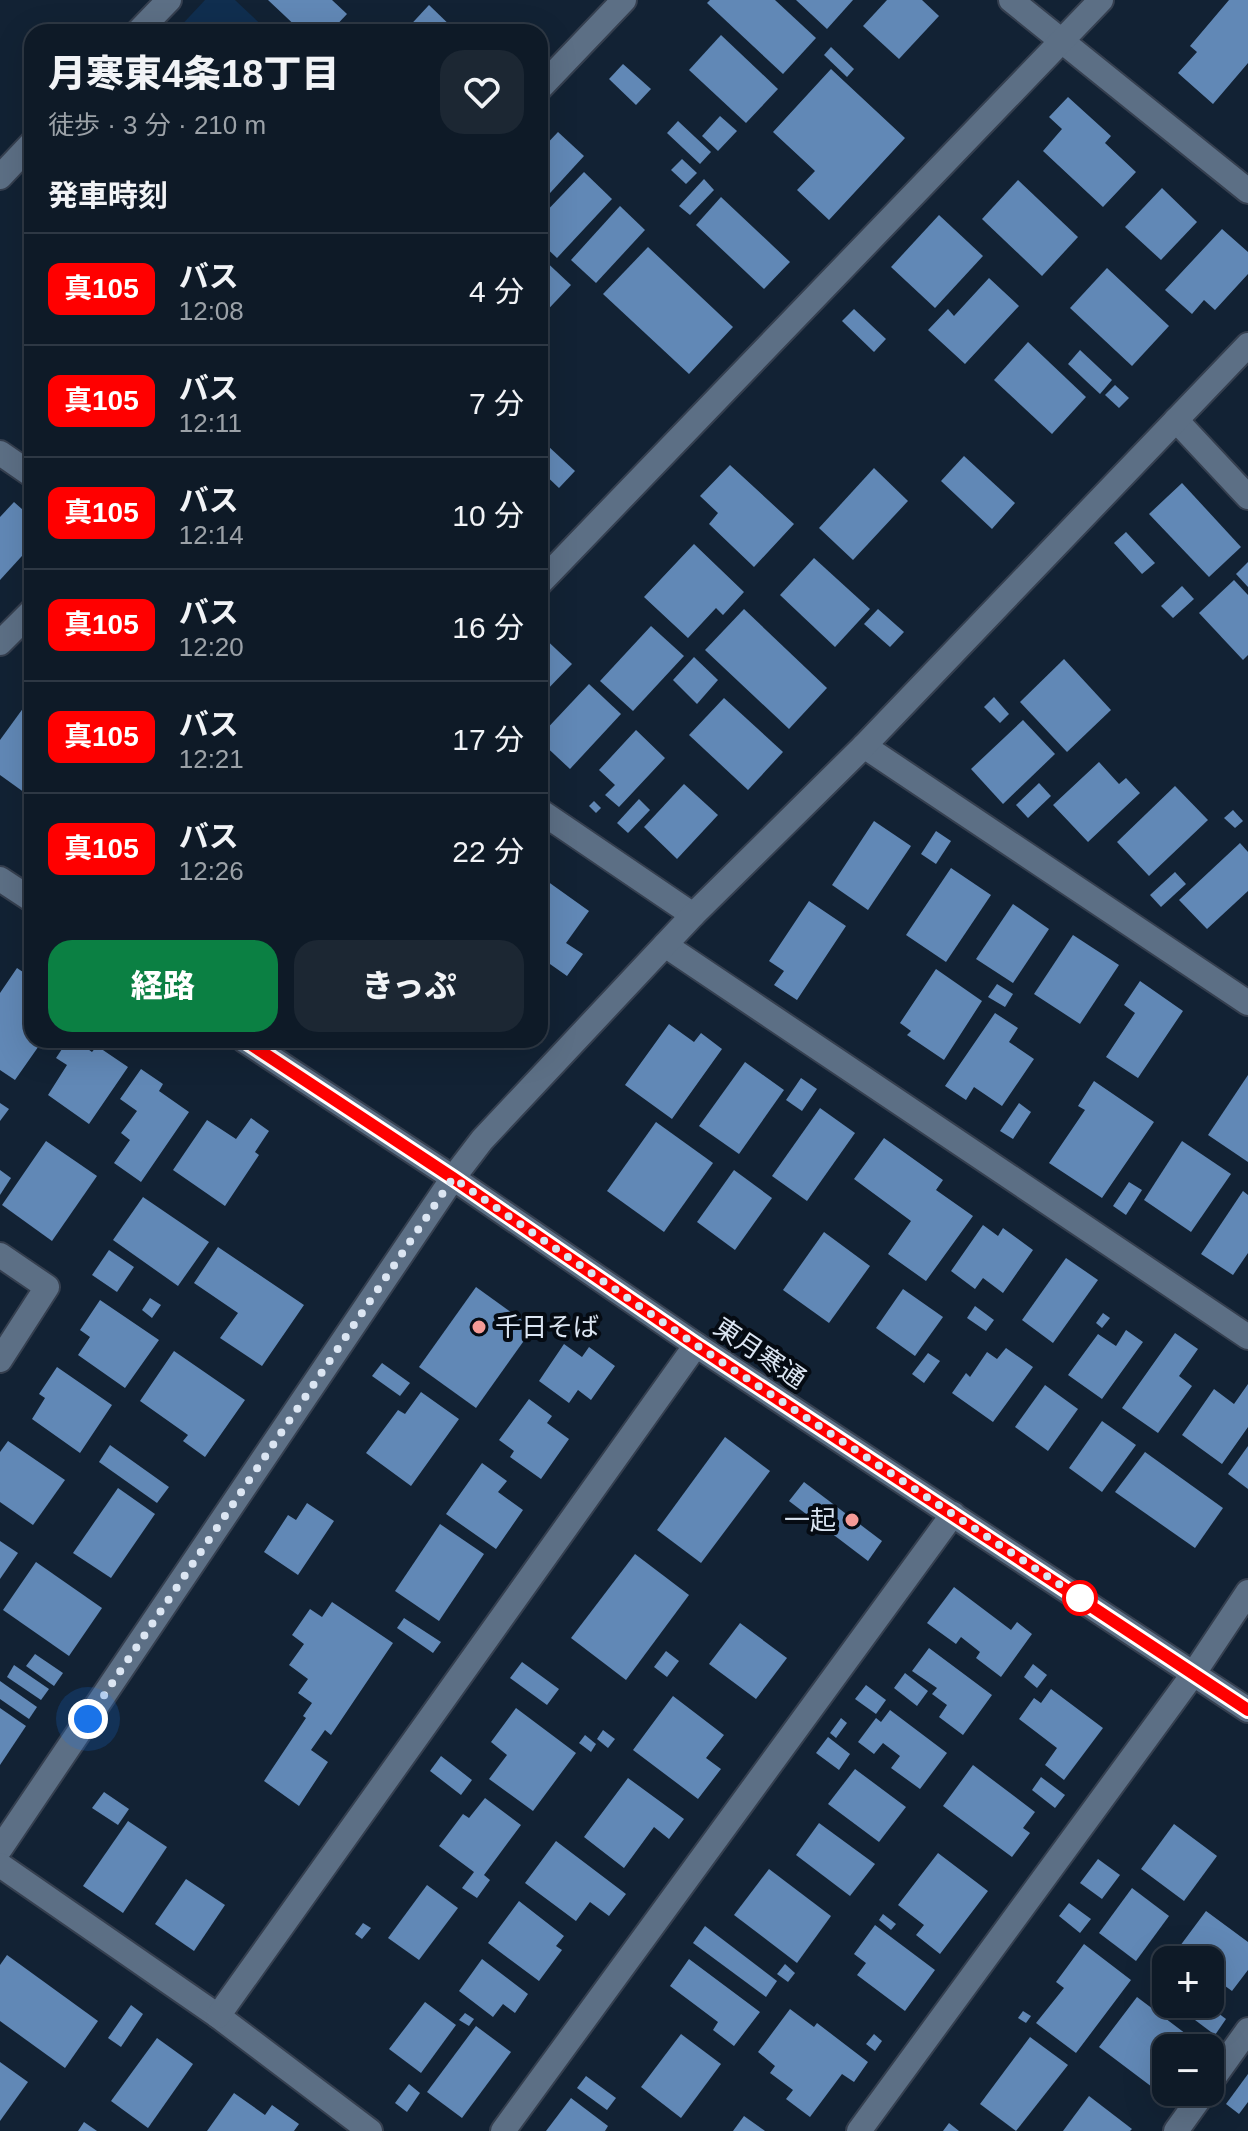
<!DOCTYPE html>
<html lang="ja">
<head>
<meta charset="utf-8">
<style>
	:root { --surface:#0e1a27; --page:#1c2733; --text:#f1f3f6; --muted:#9ba1a7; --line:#2e3844; --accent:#0b8043 }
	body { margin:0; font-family:Arial,"Noto Sans JP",sans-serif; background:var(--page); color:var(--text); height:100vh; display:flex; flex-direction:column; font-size:30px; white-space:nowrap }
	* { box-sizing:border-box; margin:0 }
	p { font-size:26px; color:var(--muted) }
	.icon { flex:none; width:44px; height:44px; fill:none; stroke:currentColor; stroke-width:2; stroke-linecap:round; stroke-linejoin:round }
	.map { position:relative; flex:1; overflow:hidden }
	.drawer { position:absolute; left:24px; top:24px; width:524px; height:1024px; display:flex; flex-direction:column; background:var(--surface); border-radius:24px; box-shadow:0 8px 32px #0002,0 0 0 2px var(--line) }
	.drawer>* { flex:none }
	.badge { padding:0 16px; border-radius:12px; font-size:28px; line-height:52px }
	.buttons { position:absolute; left:1152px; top:1946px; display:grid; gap:16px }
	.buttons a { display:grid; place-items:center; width:72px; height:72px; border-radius:16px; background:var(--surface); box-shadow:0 8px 32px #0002,0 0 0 2px var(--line); font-size:40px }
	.you { position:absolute; width:40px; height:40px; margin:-20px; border:6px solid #fff; border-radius:50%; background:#1a73e8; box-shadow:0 0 0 12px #1a73e833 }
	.map>.badge { position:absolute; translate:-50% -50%; box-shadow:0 0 0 4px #fff }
	h2 { padding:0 24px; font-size:30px; line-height:72px }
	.round { display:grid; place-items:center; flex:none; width:84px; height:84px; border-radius:24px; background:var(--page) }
	.headline { display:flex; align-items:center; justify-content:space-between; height:136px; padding:0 24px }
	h1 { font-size:38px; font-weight:800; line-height:60px }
	.action { display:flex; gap:16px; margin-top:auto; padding:16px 24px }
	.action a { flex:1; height:92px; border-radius:24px; background:var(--accent); color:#fff; font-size:32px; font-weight:800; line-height:92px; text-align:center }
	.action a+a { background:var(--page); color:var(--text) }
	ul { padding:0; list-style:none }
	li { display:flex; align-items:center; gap:24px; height:112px; padding:0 24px; border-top:2px solid var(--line) }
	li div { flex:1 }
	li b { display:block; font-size:30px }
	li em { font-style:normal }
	li .badge { min-width:88px; font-weight:700; text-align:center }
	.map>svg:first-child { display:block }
	.green { fill:#102e4f }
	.building { fill:#6188b6 }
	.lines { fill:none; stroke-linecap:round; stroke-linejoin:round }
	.minor-casing { stroke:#353f4f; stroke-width:28 }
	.minor { stroke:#5c6f85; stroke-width:24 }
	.line-casing { stroke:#fff; stroke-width:18 }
	.line { stroke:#f00; stroke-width:12 }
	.walk { stroke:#dbe5f2; stroke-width:8; stroke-dasharray:0 14.4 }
	.poi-dot { fill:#f59b97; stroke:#050b13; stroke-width:3 }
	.stop-dot { fill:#fff; stroke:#f00; stroke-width:4 }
	.labels { text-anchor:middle; stroke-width:8; stroke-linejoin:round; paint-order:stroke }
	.poi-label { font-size:26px; fill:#dbe5f2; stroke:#050b13; text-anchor:start }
	.street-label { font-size:26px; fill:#dbe5f2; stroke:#050b13 }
</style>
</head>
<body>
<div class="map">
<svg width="1248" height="2131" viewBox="0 0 1248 2131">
	<rect width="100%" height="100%" fill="#122234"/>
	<!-- green -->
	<path class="green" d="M205 0H235L269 32H175Z"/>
	<!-- building -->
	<g class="building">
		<path d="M268 0H332L347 14 330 32H302Z"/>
		<path d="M710 0H775L816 38 783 74 707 3Z"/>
		<path d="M796 0H853L827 29Z"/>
		<path d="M887 0H922L939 16 899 59 863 26Z"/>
		<path d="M1229 0H1248V63L1213 104 1178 73 1197 52 1190 46Z"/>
		<path d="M429 5 457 32H404Z"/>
		<path d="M721 35 778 89 746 123 689 70Z"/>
		<path d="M831 47 854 69 847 77 824 55Z"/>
		<path d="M623 64 651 89 636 105 609 79Z"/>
		<path d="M831 69 905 138 829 220 797 190 815 171 773 132Z"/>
		<path d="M1068 97 1111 136 1105 143 1136 172 1103 207 1043 151 1062 129 1049 117Z"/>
		<path d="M720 116 737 131 718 151 702 136Z"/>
		<path d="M678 121 711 152 700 164 667 133Z"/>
		<path d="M558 132 584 156 540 204V151Z"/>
		<path d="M682 159 697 173 686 184 671 170Z"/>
		<path d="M584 172 612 199 557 258 540 242V218Z"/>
		<path d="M704 179 714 190 690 215 679 206Z"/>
		<path d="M1018 180 1078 237 1042 276 982 219Z"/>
		<path d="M1162 188 1197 222 1161 260 1125 227Z"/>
		<path d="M721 197 790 262 764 289 696 225Z"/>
		<path d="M620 206 645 230 596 283 571 260Z"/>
		<path d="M939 215 983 256 935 308 891 267Z"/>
		<path d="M1222 229 1248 252V274L1215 310 1204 300 1192 314 1165 290Z"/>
		<path d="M648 247 733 327 689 374 603 294Z"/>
		<path d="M540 256 571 285 540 318Z"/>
		<path d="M1107 268 1169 326 1132 366 1070 308Z"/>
		<path d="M989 278 1019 306 965 364 928 330 948 309 954 316Z"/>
		<path d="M854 309 886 339 874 352 842 321Z"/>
		<path d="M1028 342 1086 397 1052 434 994 380Z"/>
		<path d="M1080 350 1112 380 1100 394 1068 364Z"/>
		<path d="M1115 385 1129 398 1119 408 1105 395Z"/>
		<path d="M548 446 575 471 559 488 540 470V454Z"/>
		<path d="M964 456 1015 503 992 529 941 481Z"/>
		<path d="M730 465 794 524 754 567 709 524 718 513 700 496Z"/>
		<path d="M874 468 908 501 853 560 819 528Z"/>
		<path d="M1182 483 1241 547 1209 577 1149 514Z"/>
		<path d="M14 502 32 518V545L0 580V517Z"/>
		<path d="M1126 532 1155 563 1142 574 1114 543Z"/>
		<path d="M694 544 744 592 723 615 716 608 688 638 644 597Z"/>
		<path d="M814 558 870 609 835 647 780 595Z"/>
		<path d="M1248 562V587L1236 574Z"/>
		<path d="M1234 580 1248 595V655L1243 660 1199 613Z"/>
		<path d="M1182 586 1194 599 1173 618 1161 606Z"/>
		<path d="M744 609 827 688 789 729 705 650Z"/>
		<path d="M878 609 904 632 890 647 864 624Z"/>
		<path d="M651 626 684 656 633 711 600 681Z"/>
		<path d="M540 634 572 664 540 697Z"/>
		<path d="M694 657 718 680 697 704 673 680Z"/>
		<path d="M1064 659 1111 710 1067 752 1020 702Z"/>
		<path d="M589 684 621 714 570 769 540 741V736Z"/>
		<path d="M32 696V798L0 775V740Z"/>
		<path d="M994 697 1009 714 1000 723 984 707Z"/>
		<path d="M724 698 783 752 748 790 689 735Z"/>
		<path d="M1023 720 1055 754 1003 804 971 769Z"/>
		<path d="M636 730 665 758 619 807 605 795 615 785 599 770Z"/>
		<path d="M1099 762 1119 784 1126 778 1140 793 1088 842 1053 805Z"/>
		<path d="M1039 783 1051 796 1028 818 1016 805Z"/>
		<path d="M684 784 718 815 677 859 644 827Z"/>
		<path d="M1175 786 1208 820 1149 876 1117 842Z"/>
		<path d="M639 799 650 810 628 833 617 823Z"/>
		<path d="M594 801 601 808 596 813 589 806Z"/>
		<path d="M1233 810 1243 821 1235 828 1224 818Z"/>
		<path d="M874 821 911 846 868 910 832 885Z"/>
		<path d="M936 831 951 841 936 864 921 854Z"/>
		<path d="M1240 843 1248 852V891L1207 929 1179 900Z"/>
		<path d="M951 868 991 895 946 962 906 935Z"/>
		<path d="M1175 872 1186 884 1161 907 1150 895Z"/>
		<path d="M540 876 589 911 566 943 583 954 567 976 540 957Z"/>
		<path d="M809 901 846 926 797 1000 774 985 784 971 769 961Z"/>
		<path d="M1013 904 1049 929 1013 983 976 959Z"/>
		<path d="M1073 935 1119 965 1080 1024 1034 994Z"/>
		<path d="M17 968 32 978V1040H43L15 1080 0 1070V993Z"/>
		<path d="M936 969 982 1001 944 1060 907 1035 911 1031 900 1023Z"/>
		<path d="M1140 981 1183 1011 1138 1078 1106 1057 1135 1013 1124 1005Z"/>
		<path d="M997 984 1013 994 1005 1007 988 997Z"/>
		<path d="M995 1013 1018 1028 1009 1042 1034 1059 1002 1106 974 1087 966 1100 945 1086Z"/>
		<path d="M669 1024 694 1042 701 1033 722 1049 672 1119 625 1085Z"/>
		<path d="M68 1040H75L92 1052 97 1046 128 1067 89 1124 48 1095 67 1065 56 1058Z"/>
		<path d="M745 1062 784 1090 739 1154 699 1126Z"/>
		<path d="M141 1069 163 1084 159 1091 189 1112 141 1182 114 1163 130 1140 121 1133 137 1111 120 1099Z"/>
		<path d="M1248 1075V1162L1208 1135Z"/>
		<path d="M801 1078 817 1089 802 1111 786 1100Z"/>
		<path d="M1094 1081 1154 1122 1102 1198 1049 1163 1085 1110 1078 1106Z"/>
		<path d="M0 1103 9 1109 0 1121Z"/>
		<path d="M1019 1103 1031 1112 1013 1139 1000 1131Z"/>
		<path d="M820 1108 855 1133 807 1201 772 1176Z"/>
		<path d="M251 1118 269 1131 255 1152 259 1155 225 1206 173 1170 207 1120 236 1139Z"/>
		<path d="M656 1122 713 1163 664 1232 607 1191Z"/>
		<path d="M884 1138 943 1180 936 1190 973 1216 926 1281 888 1254 911 1221 854 1179Z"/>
		<path d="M46 1141 97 1176 52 1241 2 1205Z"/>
		<path d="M1182 1141 1231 1174 1191 1232 1144 1200Z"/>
		<path d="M0 1170 11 1178 0 1195Z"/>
		<path d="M734 1170 772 1198 735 1250 697 1222Z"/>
		<path d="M1129 1182 1142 1190 1126 1215 1113 1206Z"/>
		<path d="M1243 1191 1248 1195V1253L1233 1275 1201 1254Z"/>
		<path d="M143 1197 209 1242 178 1286 113 1240Z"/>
		<path d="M983 1225 998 1236 1003 1228 1033 1250 1003 1293 983 1278 975 1289 951 1271Z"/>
		<path d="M824 1232 870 1266 829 1323 783 1290Z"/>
		<path d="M218 1247 304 1305 262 1366 220 1338 238 1313 194 1283Z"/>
		<path d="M109 1250 134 1267 117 1292 92 1275Z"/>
		<path d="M1066 1258 1098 1280 1053 1343 1022 1320Z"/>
		<path d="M476 1287 533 1328 476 1408 419 1367Z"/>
		<path d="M903 1289 943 1317 915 1356 876 1328Z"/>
		<path d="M150 1298 161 1305 152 1318 142 1310Z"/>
		<path d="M100 1300 159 1340 125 1388 78 1355 90 1337 80 1330Z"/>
		<path d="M975 1306 994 1320 986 1331 967 1318Z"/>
		<path d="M1103 1313 1110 1318 1102 1328 1096 1323Z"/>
		<path d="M1126 1330 1143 1342 1102 1399 1068 1375 1098 1334 1116 1346Z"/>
		<path d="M1175 1333 1198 1349 1179 1376 1192 1386 1158 1433 1122 1408Z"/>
		<path d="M564 1344 582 1357 589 1347 615 1366 591 1400 578 1390 569 1403 539 1381Z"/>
		<path d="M1006 1348 1033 1367 993 1422 952 1393 966 1373 970 1377 987 1352 997 1359Z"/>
		<path d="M174 1351 245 1400 205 1457 183 1441 188 1435 140 1401Z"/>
		<path d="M928 1353 940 1361 924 1383 912 1374Z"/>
		<path d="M382 1363 410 1383 400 1396 372 1376Z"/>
		<path d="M57 1367 112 1405 80 1453 32 1419 45 1398 39 1394Z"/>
		<path d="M1248 1384V1427L1222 1464 1182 1435 1214 1389 1234 1404Z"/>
		<path d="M1045 1385 1078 1409 1048 1451 1015 1427Z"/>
		<path d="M421 1392 459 1419 411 1486 366 1453 398 1410 405 1414Z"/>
		<path d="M529 1399 552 1416 547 1423 569 1439 541 1479 510 1457 514 1451 499 1440Z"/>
		<path d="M1102 1421 1136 1445 1102 1492 1069 1468Z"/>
		<path d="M725 1437 770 1471 701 1563 657 1530Z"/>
		<path d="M8 1441 65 1480 33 1525 0 1502V1452Z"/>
		<path d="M110 1445 169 1487 157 1503 99 1462Z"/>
		<path d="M1248 1446V1489L1228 1474Z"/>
		<path d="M1145 1452 1223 1508 1195 1548 1115 1492Z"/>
		<path d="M482 1463 507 1481 498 1492 523 1510 496 1549 446 1514Z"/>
		<path d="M804 1482 882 1541 868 1561 789 1501Z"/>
		<path d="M118 1488 155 1514 111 1578 73 1553Z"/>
		<path d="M307 1503 334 1521 298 1575 264 1552 288 1515 296 1520Z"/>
		<path d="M440 1524 484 1554 439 1621 395 1591Z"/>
		<path d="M0 1541 18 1553 0 1579Z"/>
		<path d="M635 1554 689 1595 626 1680 571 1638Z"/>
		<path d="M36 1562 102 1608 69 1656 3 1610Z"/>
		<path d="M954 1587 1011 1630 1017 1622 1032 1634 1001 1677 976 1658 980 1652 961 1637 956 1644 927 1623Z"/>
		<path d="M332 1602 393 1643 331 1735 325 1730 311 1750 328 1762 299 1806 264 1781 306 1718 303 1716 312 1703 298 1693 308 1679 289 1665 304 1644 292 1635 310 1609 322 1617Z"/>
		<path d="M404 1618 441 1642 433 1653 397 1628Z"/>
		<path d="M740 1623 787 1658 756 1699 709 1664Z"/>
		<path d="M929 1648 992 1695 963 1735 939 1717 947 1705 932 1694 937 1688 912 1671Z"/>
		<path d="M666 1651 679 1661 667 1677 654 1667Z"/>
		<path d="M35 1654 63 1673 54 1686 26 1666Z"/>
		<path d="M522 1662 559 1689 547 1705 510 1678Z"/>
		<path d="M1033 1664 1047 1675 1037 1688 1024 1677Z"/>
		<path d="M14 1665 49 1689 41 1700 7 1677Z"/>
		<path d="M905 1673 928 1691 917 1706 894 1688Z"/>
		<path d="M0 1681 37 1707 29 1719 0 1699Z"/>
		<path d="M866 1685 886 1700 876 1714 855 1699Z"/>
		<path d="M1051 1689 1103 1728 1064 1780 1045 1765 1057 1748 1019 1719 1034 1698 1041 1703Z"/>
		<path d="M673 1696 724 1735 706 1758 721 1769 698 1799 633 1750Z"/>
		<path d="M0 1708 26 1726 0 1765Z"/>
		<path d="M516 1708 576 1753 533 1811 489 1779 507 1755 491 1742Z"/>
		<path d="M890 1710 947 1753 920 1789 891 1768 900 1756 883 1743 874 1754 858 1742 876 1718 881 1722Z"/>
		<path d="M841 1718 847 1723 836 1738 830 1733Z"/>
		<path d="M603 1730 615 1739 608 1748 597 1739Z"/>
		<path d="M585 1735 596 1744 591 1752 579 1743Z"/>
		<path d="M828 1737 850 1754 839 1770 816 1753Z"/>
		<path d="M441 1756 472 1780 461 1795 430 1771Z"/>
		<path d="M973 1765 1035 1812 1023 1828 1030 1833 1012 1857 943 1806Z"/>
		<path d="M855 1769 906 1807 879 1842 828 1804Z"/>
		<path d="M1041 1777 1065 1795 1055 1808 1032 1790Z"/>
		<path d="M628 1778 684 1819 669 1839 654 1827 624 1868 584 1837Z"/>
		<path d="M104 1792 129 1809 118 1825 92 1808Z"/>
		<path d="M485 1798 521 1825 484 1875 490 1880 477 1898 462 1888 474 1872 439 1846 463 1814 469 1818Z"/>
		<path d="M128 1821 167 1847 123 1913 83 1886Z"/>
		<path d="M819 1823 875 1864 850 1896 796 1855Z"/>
		<path d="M1174 1824 1217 1856 1184 1901 1141 1869Z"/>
		<path d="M556 1841 626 1894 609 1916 590 1902 576 1921 525 1883Z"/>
		<path d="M938 1853 988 1891 940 1954 916 1935 924 1925 898 1905Z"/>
		<path d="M1098 1859 1120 1875 1102 1899 1080 1883Z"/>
		<path d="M769 1869 831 1916 797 1963 734 1915Z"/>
		<path d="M186 1879 225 1905 194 1951 155 1924Z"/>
		<path d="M427 1885 458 1908 419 1960 388 1938Z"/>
		<path d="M1132 1888 1169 1916 1136 1961 1099 1933Z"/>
		<path d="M519 1901 564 1936 556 1946 562 1950 539 1981 488 1943Z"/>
		<path d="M1069 1903 1091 1919 1080 1933 1059 1916Z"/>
		<path d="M1206 1911 1248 1942V1970L1232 1991 1210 1975V1960H1190L1177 1950Z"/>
		<path d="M883 1914 896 1924 891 1930 879 1920Z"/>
		<path d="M363 1923 371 1928 362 1939 355 1934Z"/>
		<path d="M875 1925 935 1970 905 2011 857 1975 866 1963 854 1954Z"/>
		<path d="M705 1926 777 1981 766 1997 693 1943Z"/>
		<path d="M1084 1944 1131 1980 1076 2053 1036 2023 1064 1988 1056 1982Z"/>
		<path d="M7 1955 98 2021 65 2068 0 2021V1965Z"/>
		<path d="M482 1959 528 1994 515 2013 503 2004 493 2017 459 1991Z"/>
		<path d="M689 1959 760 2012 734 2046 713 2030 718 2022 670 1986Z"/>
		<path d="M785 1964 795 1973 788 1982 777 1974Z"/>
		<path d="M1137 1997 1202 2046 1201 2048H1166V2076L1156 2090 1099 2047Z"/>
		<path d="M425 2002 456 2025 421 2073 389 2049Z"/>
		<path d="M1195 2004H1206L1226 2019 1215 2035 1187 2014Z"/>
		<path d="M131 2005 143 2014 121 2047 108 2038Z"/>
		<path d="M790 2009 814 2027 817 2023 868 2062 854 2082 842 2074 810 2117 786 2099 793 2090 770 2073 775 2066 758 2052Z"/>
		<path d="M1023 2011 1031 2016 1026 2023 1018 2018Z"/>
		<path d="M465 2013 474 2019 469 2026 459 2020Z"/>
		<path d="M476 2026 511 2052 462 2118 427 2092Z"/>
		<path d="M681 2034 721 2064 681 2118 641 2087Z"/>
		<path d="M874 2034 882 2041 875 2051 866 2044Z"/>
		<path d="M1030 2037 1068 2065 1016 2131 980 2104Z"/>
		<path d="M157 2038 193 2064 148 2128 111 2101Z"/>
		<path d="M0 2062 28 2082 0 2121Z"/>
		<path d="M1248 2074V2102L1239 2114 1226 2104Z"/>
		<path d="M586 2076 616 2098 607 2110 577 2088Z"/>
		<path d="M409 2084 420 2093 407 2112 395 2103Z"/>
		<path d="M234 2093 265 2115 272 2105 299 2124 294 2131H207Z"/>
		<path d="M1089 2096 1132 2129 1130 2131H1063Z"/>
		<path d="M571 2098 608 2126 605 2131H546Z"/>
		<path d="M744 2116 765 2131H733Z"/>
		<path d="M84 2122 97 2131H78Z"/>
		<path d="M949 2123 959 2131H943Z"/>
	</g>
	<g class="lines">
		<!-- minor casing -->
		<g class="minor-casing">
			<g id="minor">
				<path d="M1011 0 1248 191"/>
				<path d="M138 32 169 0"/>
				<path d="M540 88 624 0"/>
				<path d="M0 177 32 143"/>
				<path d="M1176 420 1248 497"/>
				<path d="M0 453 32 475"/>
				<path d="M540 583 1101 0"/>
				<path d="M0 643 32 611"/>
				<path d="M864 746 1248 1003"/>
				<path d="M540 811 693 915"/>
				<path d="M0 879 32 900"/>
				<path d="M665 945 1248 1337"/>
				<path d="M244 1040 453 1178 696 1345 1248 1710"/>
				<path d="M0 1255 47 1287 0 1360"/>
				<path d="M0 1849 453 1178 482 1140 693 915 864 746 1248 345"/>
				<path d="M0 1865 218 2016 370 2131"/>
				<path d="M218 2016 696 1345"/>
				<path d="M1210 2083 1248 2030"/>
				<path d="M503 2131 953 1514"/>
				<path d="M859 2131 1194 1673 1248 1592"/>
				<path d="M1176 2131 1204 2092"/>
			</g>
		</g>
		<!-- minor -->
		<use href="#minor" class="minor"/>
	</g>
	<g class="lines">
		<!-- line casing -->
		<g class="line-casing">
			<path id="line" d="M244 1040 453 1178 696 1345 1248 1710"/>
		</g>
		<!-- line -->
		<use href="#line" class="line"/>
		<!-- walk -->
		<path class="walk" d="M88 1719 453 1178 696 1345 1080 1598"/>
	</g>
	<!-- markers -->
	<g class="poi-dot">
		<circle cx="479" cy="1327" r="8"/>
		<circle cx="852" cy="1520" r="8"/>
	</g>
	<circle class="stop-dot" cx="1080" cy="1598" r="16"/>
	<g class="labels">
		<!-- poi labels -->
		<g class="poi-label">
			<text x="495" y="1336">千日そば</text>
			<text x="836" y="1529" text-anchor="end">一起</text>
		</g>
		<!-- street labels -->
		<g class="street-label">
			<text transform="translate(760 1353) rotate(34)" y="9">東月寒通</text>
		</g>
	</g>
</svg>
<div class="buttons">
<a>+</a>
<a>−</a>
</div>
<div class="you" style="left:88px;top:1719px"></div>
<section class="drawer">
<div class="headline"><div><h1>月寒東4条18丁目</h1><p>徒歩 · 3 分 · 210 m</p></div><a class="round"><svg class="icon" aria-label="heart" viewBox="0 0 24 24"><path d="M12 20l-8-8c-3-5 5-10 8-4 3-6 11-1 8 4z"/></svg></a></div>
<h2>発車時刻</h2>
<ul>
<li><span class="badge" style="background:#f00;color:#fff">真105</span><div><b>バス</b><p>12:08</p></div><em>4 分</em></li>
<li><span class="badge" style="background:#f00;color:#fff">真105</span><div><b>バス</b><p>12:11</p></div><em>7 分</em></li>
<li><span class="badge" style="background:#f00;color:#fff">真105</span><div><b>バス</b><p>12:14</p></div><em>10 分</em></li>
<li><span class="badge" style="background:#f00;color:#fff">真105</span><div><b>バス</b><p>12:20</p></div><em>16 分</em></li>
<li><span class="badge" style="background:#f00;color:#fff">真105</span><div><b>バス</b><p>12:21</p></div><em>17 分</em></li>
<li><span class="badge" style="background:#f00;color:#fff">真105</span><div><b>バス</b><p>12:26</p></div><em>22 分</em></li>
</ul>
<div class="action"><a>経路</a><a>きっぷ</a></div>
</section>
</div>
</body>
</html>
